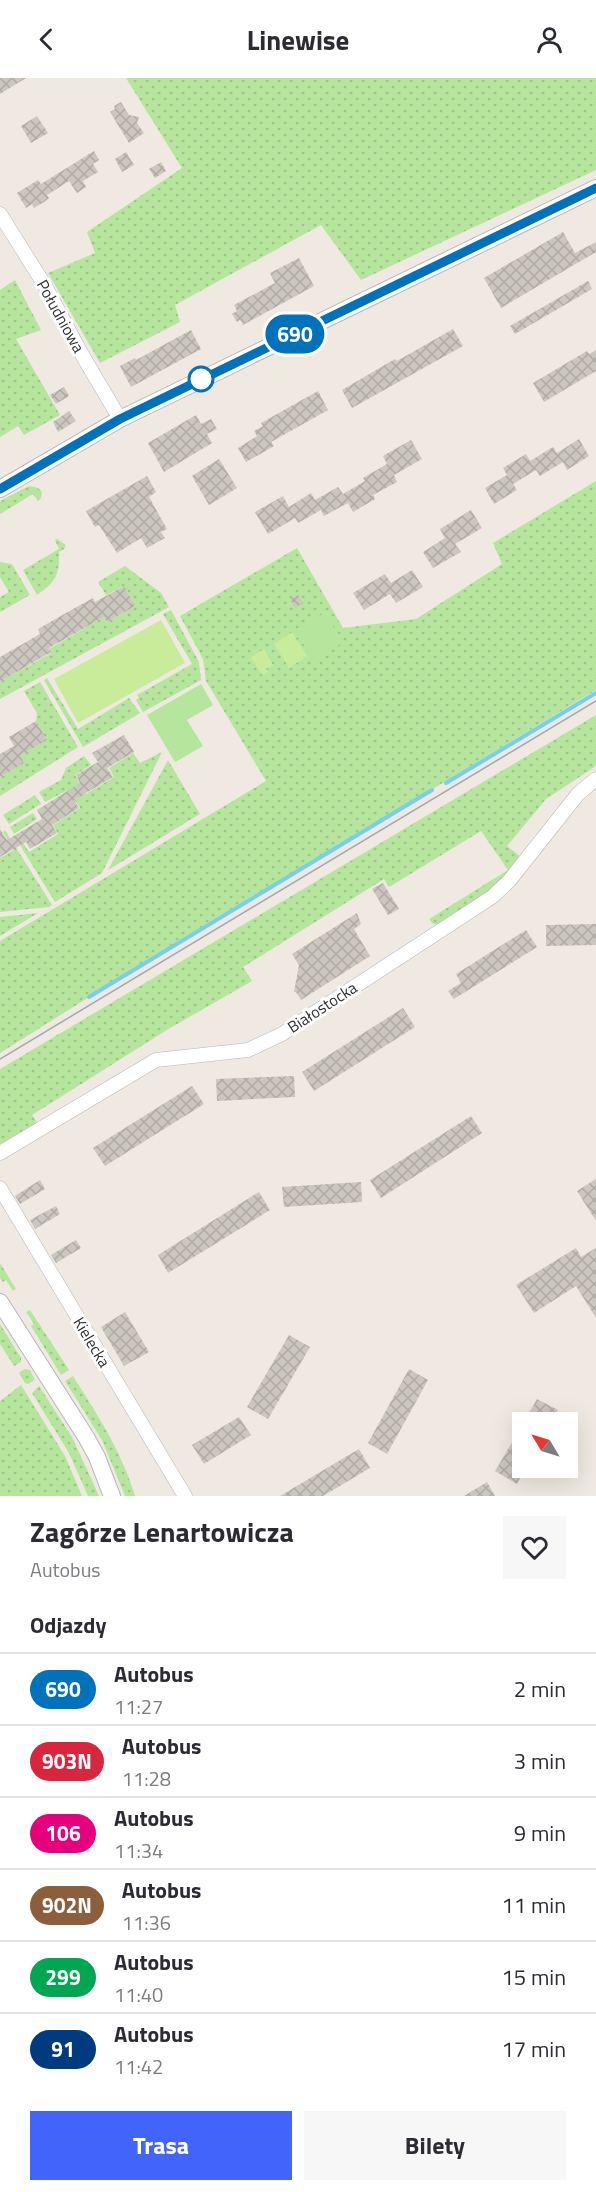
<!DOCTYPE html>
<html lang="pl">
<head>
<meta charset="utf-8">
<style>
	:root { --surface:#fff; --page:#f7f7f7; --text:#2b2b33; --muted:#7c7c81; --line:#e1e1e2; --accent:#4264fb }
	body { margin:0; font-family:"Titillium Web",sans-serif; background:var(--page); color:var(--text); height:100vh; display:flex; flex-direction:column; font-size:22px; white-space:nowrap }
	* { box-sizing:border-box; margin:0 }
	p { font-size:20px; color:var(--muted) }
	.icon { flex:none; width:33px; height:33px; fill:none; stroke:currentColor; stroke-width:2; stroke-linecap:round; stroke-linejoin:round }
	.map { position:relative; height:1418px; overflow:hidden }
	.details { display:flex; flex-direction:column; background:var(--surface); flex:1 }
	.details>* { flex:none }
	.badge { padding:0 12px; border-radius:20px; font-size:21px; line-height:39px }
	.needle { width:39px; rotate:308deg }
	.tools { position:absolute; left:512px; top:1334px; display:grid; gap:12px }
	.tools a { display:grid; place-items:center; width:66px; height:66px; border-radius:0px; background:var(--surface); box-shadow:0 6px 24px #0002; font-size:30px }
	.map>.badge { position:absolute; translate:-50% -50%; box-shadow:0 0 0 3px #fff }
	h2 { padding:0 30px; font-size:22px; line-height:54px }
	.round { display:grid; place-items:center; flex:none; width:63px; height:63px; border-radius:0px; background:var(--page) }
	.headline { display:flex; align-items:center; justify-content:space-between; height:102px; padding:0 30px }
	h1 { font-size:28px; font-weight:700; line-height:45px }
	.action { display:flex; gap:12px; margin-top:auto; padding:12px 30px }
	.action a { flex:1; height:69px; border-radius:0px; background:var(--accent); color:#fff; font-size:24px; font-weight:700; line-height:69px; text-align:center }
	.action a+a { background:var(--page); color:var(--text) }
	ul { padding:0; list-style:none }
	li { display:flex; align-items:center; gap:18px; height:72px; padding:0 30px; border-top:2px solid var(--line) }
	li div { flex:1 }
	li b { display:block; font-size:22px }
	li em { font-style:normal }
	li .badge { min-width:66px; font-weight:700; text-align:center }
	header { display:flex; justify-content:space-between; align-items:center; height:78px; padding:0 30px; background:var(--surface); font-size:27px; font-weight:700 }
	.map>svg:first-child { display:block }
	.grass { fill:url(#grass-dots) }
	.park { fill:#b6e59e }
	.pitch { fill:#c9ec9a }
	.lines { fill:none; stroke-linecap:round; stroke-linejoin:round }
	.stream { stroke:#75cff0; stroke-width:4 }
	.building { fill:url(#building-cross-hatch) }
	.minor-casing { stroke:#b4b7c1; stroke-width:15 }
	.tertiary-casing { stroke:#b4b7c1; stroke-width:18 }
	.minor { stroke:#fff; stroke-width:14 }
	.tertiary { stroke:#fff; stroke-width:16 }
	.tram { stroke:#a3a6b8; stroke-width:1.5 }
	.line-casing { stroke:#fff; stroke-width:14 }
	.line { stroke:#0072bc; stroke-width:9 }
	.stop-dot { fill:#fff; stroke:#0072bc; stroke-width:3 }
	.labels { text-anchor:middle; stroke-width:6; stroke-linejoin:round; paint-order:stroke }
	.street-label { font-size:16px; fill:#2e2e2e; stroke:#fff }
</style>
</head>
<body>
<header><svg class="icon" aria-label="back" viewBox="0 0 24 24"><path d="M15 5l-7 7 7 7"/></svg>Linewise<svg class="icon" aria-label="person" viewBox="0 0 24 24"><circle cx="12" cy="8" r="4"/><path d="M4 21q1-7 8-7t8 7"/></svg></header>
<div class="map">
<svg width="596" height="1418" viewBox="0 0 596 1418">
	<defs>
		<pattern id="grass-dots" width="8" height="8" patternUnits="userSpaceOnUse" patternTransform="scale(1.5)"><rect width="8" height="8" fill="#b6e59e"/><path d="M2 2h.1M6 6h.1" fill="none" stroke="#9dc588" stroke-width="1.8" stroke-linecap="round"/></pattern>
		<pattern id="building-cross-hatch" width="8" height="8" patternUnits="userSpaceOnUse" patternTransform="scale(1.5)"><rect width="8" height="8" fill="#cbc7bf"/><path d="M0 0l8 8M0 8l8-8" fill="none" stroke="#afaba4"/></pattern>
	</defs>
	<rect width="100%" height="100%" fill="#efe9e1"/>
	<!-- grass -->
	<g class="grass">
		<path d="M126 0H596V92L361 202 321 147 175 227 180 244 100 285 48 195 95 175 87 154 182 90Z"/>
		<path d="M15 202 41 252 16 261 60 337 24 357 18 348 0 359V212Z"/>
		<path d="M596 403V612L86 921 0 975V863L266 703 206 603 203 581 180 538 297 470 343 550 416 541 502 486 493 465Z"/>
		<path d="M29 408 38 410 42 414 41 420 38 423 33 416 0 436V423Z"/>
		<path d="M57 461 66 467 64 471 59 474C60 496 56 504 37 517L23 492 59 471 55 462Z"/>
		<path d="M0 484 12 486 30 517 0 534V519L9 514 0 499Z"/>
		<path d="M125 488 161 515 169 529 0 621V604L51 575 49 571 104 539 107 544 135 528 124 508 106 517 98 504Z"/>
		<path d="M171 532 199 584 201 602 143 634 136 622 139 620 137 617 192 586 163 536Z"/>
		<path d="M47 600 78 651 129 620 140 635 83 669 44 602Z"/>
		<path d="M40 604 78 669 0 718V699L24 685 20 678 47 662 36 643 37 635 24 613Z"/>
		<path d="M596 637V688L546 721 507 768 521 779 493 814 442 846H433L429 841 508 792 481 753 389 809 384 801 243 889 252 903 170 950 32 1037 38 1046 0 1069V991Z"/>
		<path d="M162 674 102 795 55 824 15 759 18 757 29 774 58 756 53 747 80 730 68 712 45 724 39 714 61 702 66 690 84 678 91 687 75 697 86 716 114 699 109 690 133 675 140 685Z"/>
		<path d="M168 682 200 736 108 792Z"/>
		<path d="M35 717 41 726 9 746 3 737Z"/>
		<path d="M33 735 37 741 14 756 10 749Z"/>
		<path d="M5 752 52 827 49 829 0 834V780L14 772 3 754Z"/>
		<path d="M38 835 0 858V839Z"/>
		<path d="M0 1185 16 1211 13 1213 6 1202 3 1204 0 1200Z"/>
		<path d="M30 1232 69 1292 61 1297 31 1248 34 1246 26 1234Z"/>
		<path d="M0 1246 21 1280V1284L14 1288 0 1266Z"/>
		<path d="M25 1291 30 1292 35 1302 28 1306 25 1305 19 1295Z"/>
		<path d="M73 1298C98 1338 121 1372 135 1418H125L102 1362 65 1303Z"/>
		<path d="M21 1307 65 1378 82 1418H0V1323Z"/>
		<path d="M39 1308 72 1359 99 1418H88L69 1375 32 1315Z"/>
	</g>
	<!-- park -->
	<g class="park">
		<path d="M324 535 344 564 314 583 295 553Z"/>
		<path d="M201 606 213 627 187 642 203 668 175 684 147 637Z"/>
	</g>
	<!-- pitch -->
	<g class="pitch">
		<path d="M161 542 185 585 78 645 54 601Z"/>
		<path d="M292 554 307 578 289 590 274 566Z"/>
		<path d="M264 571 273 587 266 591 268 594 262 597 251 579Z"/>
	</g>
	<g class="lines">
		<!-- stream -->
		<g class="stream">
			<path d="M446 705 596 615"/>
			<path d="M89 919 432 712"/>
		</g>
	</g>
	<!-- building -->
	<g class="building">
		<path d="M0 0H26L0 16Z"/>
		<path d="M121 24 129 37 139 39 137 45 144 55 129 65 110 34 115 31 114 28Z"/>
		<path d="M37 38 48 55 31 65 21 48Z"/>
		<path d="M94 73 99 82 93 86 98 94 83 103 86 109 77 115 69 103 47 117 49 120 44 124 34 130 32 126 26 130 17 115 38 102 41 106Z"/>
		<path d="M126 74 134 87 122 94 115 81Z"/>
		<path d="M161 84 166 93 155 100 149 91Z"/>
		<path d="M563 154 575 175 596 164V174L501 230 484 200Z"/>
		<path d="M299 180 314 208 243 247 240 242 237 244 232 236 237 233 234 227 275 205 270 195Z"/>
		<path d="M588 203 592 211 515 256 510 248Z"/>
		<path d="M453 251 463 268 352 330 342 312 395 281 397 283Z"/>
		<path d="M191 252 201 271 131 309 120 288 135 280 136 282Z"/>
		<path d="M596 272V293L544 324 533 305 587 273 589 276Z"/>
		<path d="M64 309 69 318 56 326 50 317Z"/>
		<path d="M318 313 328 332 271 364 274 368 246 384 238 370 257 358 254 353 263 348 261 345Z"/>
		<path d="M69 333 76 343 58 354 53 344Z"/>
		<path d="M196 337 201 346 211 341 217 351 207 356 212 365 164 394 148 365Z"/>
		<path d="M579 361 589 378 567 392 563 384 540 398 536 392 513 406 517 412 494 426 485 410 507 397 503 390 526 376 530 383 553 369 557 375Z"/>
		<path d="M411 362 422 381 394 397 397 404 373 417 375 421 353 434 348 425 324 438 321 432 298 445 295 440 268 456 255 434 283 418 289 429 311 415 315 422 338 409 343 416 365 403 363 400 387 386 383 378Z"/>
		<path d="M219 381 237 410 209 427 192 398Z"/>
		<path d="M147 398 156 414 149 419 167 451 161 454 165 460 147 470 141 460 117 475 99 447 95 449 86 433Z"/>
		<path d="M471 432 482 450 455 466 461 474 433 490 423 474 445 460 440 451Z"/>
		<path d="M412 492 423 509 396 525 390 516 364 532 353 515 385 496 391 505Z"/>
		<path d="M124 508 135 528 107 544 104 539 49 570 51 574 0 604V579L40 556 38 551 73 531 93 520 95 524Z"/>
		<path d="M298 517 303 525 295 530 290 521Z"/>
		<path d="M36 643 47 662 20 678 24 685 0 699V676L14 668 9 659Z"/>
		<path d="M124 657 134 674 107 690 113 699 74 722 79 730 52 747 57 755 30 771 26 764 0 779V751L7 762 42 741 37 732 80 705 76 697 98 684 92 675Z"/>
		<path d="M383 805 399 831 388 837 372 811Z"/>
		<path d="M357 835 361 846 354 851 370 878 301 922 296 914H294L299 887 292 876Z"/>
		<path d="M596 846V867L546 868V847Z"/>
		<path d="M526 852 537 869 454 921 448 913 461 905 456 896Z"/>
		<path d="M403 930 415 949 314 1013 302 994Z"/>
		<path d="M294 998 295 1019 217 1023 216 1001Z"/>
		<path d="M192 1008 204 1026 105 1088 93 1070Z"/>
		<path d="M471 1038 482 1055 381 1120 370 1102Z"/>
		<path d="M596 1101V1143L577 1113Z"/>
		<path d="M40 1102 45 1111 20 1126 15 1118Z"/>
		<path d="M361 1104 362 1124 284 1129 282 1109Z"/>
		<path d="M259 1114 270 1132 168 1195 158 1177Z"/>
		<path d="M56 1128 60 1136 35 1151 30 1142Z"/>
		<path d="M76 1162 81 1170 56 1185 51 1177Z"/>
		<path d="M576 1170 581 1179 596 1170V1240L576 1208 534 1235 516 1207Z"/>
		<path d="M125 1234 149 1274 124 1288 101 1249Z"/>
		<path d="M289 1257 310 1269 268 1341 247 1329Z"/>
		<path d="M409 1291 428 1302 387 1376 368 1365Z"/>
		<path d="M537 1321 558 1332 551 1344H524Z"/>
		<path d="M239 1339 251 1357 204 1386 192 1367Z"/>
		<path d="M522 1348V1389H526L517 1406 495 1393Z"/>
		<path d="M359 1371 370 1390 323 1418H280Z"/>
		<path d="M487 1404 495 1418H464Z"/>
	</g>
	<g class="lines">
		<!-- minor casing -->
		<g class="minor-casing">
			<g id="minor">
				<path d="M0 136 44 206 81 275 120 341"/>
				<path d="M0 1075 156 982 248 972 282 956 492 819 509 803 578 716 596 701"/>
				<path d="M0 1110 185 1418"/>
			</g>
		</g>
		<!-- tertiary casing -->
		<g class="tertiary-casing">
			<g id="tertiary">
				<path d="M0 411 120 341 596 110"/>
				<path d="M0 1224 86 1359 97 1379 112 1418"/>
			</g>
		</g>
		<!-- minor -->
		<use href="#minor" class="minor"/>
		<!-- tertiary -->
		<use href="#tertiary" class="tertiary"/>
		<!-- tram -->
		<path class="tram" d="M0 981 596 623"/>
	</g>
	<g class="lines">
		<!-- line casing -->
		<g class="line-casing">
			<path id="line" d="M0 411 120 341 596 110"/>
		</g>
		<!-- line -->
		<use href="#line" class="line"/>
	</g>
	<!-- markers -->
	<circle class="stop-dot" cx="201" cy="301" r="12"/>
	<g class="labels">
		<!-- street labels -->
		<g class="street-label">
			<text transform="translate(61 238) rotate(61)" y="6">Południowa</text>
			<text transform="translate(322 929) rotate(-33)" y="6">Białostocka</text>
			<text transform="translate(92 1264) rotate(59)" y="6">Kielecka</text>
		</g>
	</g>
</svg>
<div class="tools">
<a><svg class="needle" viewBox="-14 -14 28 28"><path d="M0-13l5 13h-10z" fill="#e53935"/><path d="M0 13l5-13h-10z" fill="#7c7c81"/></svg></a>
</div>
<b class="badge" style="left:295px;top:256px;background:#0072bc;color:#fff">690</b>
</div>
<section class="details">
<div class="headline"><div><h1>Zagórze Lenartowicza</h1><p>Autobus</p></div><a class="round"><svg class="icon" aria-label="heart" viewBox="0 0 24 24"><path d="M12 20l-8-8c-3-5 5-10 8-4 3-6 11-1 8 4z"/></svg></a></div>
<h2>Odjazdy</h2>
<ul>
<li><span class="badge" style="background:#0072bc;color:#fff">690</span><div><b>Autobus</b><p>11:27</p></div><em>2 min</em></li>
<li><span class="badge" style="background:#d7263d;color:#fff">903N</span><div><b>Autobus</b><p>11:28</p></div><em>3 min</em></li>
<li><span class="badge" style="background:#e6007e;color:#fff">106</span><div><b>Autobus</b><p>11:34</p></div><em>9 min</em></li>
<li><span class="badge" style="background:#8b5e3c;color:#fff">902N</span><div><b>Autobus</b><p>11:36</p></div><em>11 min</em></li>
<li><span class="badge" style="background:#00a651;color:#fff">299</span><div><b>Autobus</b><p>11:40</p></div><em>15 min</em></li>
<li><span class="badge" style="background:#003b80;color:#fff">91</span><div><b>Autobus</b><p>11:42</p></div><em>17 min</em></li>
</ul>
<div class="action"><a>Trasa</a><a>Bilety</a></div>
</section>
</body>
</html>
